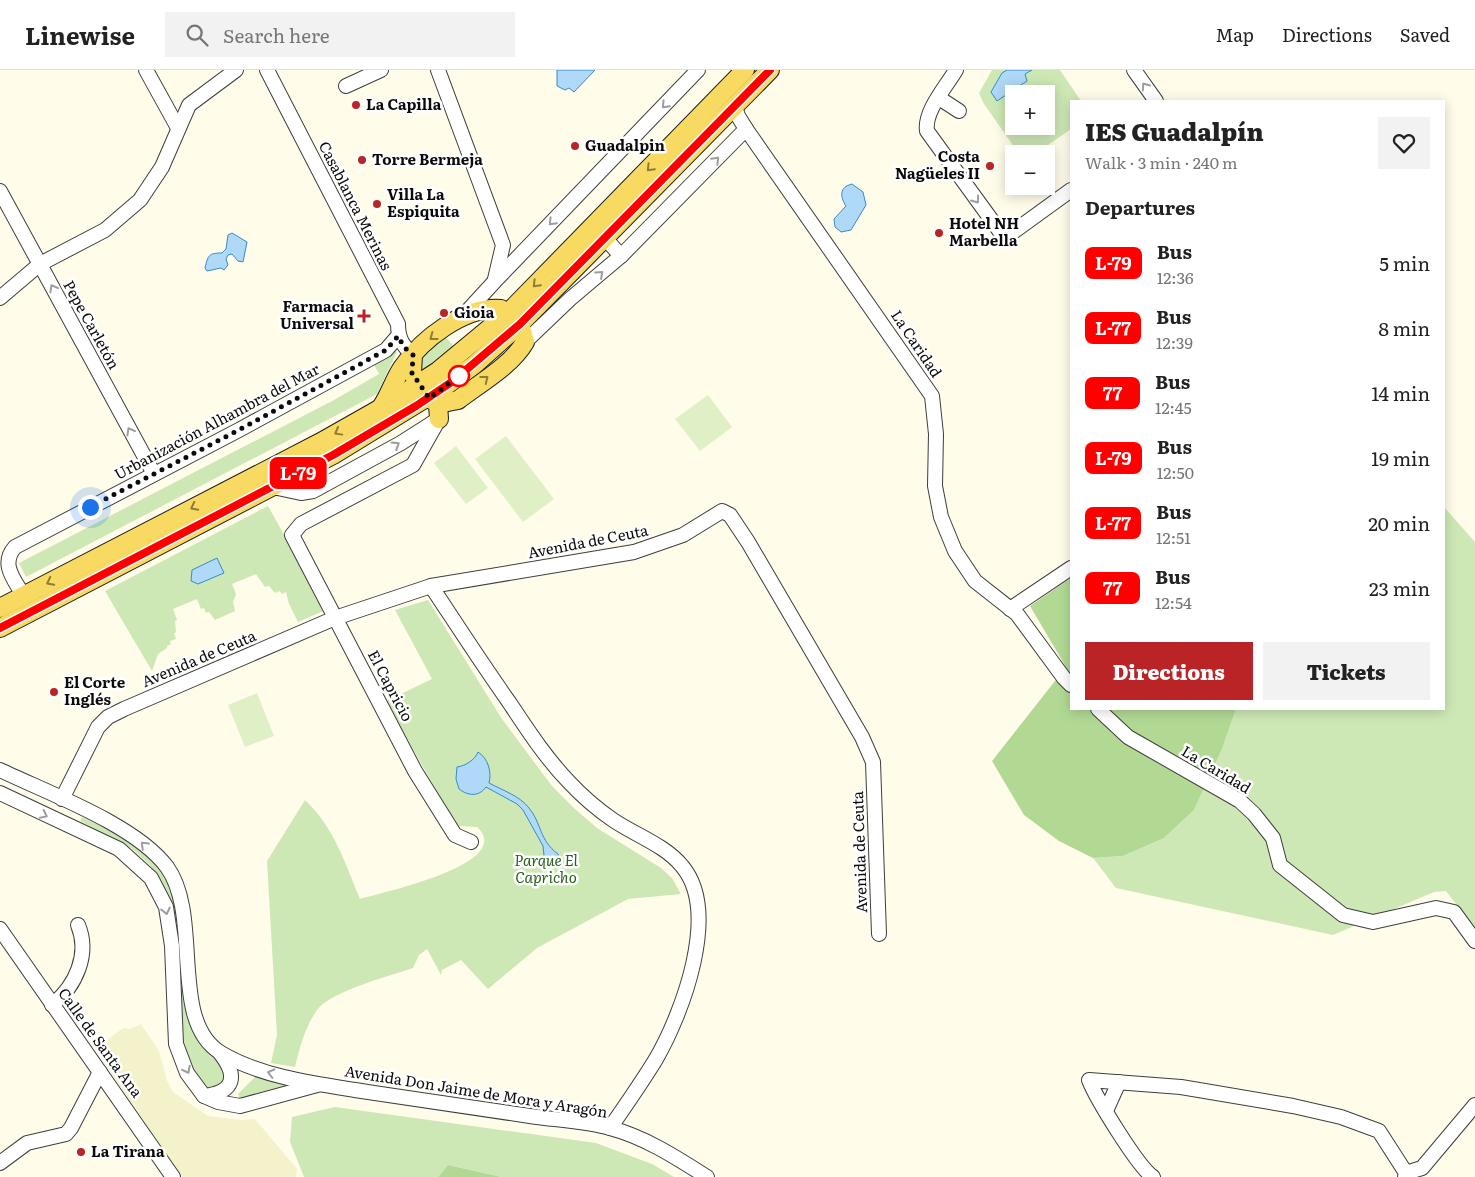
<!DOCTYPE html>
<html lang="en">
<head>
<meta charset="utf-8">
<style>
	:root { --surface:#fff; --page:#f2f2f2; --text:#222; --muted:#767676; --line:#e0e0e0; --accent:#bb2426 }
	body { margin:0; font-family:Literata,serif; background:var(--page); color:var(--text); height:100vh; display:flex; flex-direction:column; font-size:19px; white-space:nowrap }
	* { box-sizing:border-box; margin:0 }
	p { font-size:16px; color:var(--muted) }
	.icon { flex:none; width:28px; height:28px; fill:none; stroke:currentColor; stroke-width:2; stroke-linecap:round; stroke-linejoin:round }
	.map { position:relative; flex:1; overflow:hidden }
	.panel { position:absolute; left:1070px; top:30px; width:375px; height:610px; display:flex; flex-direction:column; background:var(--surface); border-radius:0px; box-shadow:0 2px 12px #0003 }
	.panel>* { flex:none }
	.badge { padding:0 10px; border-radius:8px; font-size:18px; line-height:32px }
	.buttons { position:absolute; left:1005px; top:15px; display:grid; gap:10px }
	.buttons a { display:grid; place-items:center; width:50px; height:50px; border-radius:0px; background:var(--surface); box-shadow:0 2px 12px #0003; font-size:25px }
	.you { position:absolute; width:25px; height:25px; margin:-12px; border:4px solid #fff; border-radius:50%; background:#1a73e8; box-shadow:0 0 0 8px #1a73e833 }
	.map>.badge { position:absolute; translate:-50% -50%; box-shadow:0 0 0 2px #fff }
	h2 { padding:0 15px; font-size:19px; line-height:45px }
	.round { display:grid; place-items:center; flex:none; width:52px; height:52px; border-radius:0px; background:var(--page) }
	.overview { display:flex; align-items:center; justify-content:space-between; height:85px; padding:0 15px }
	h1 { font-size:24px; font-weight:800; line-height:38px }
	.cta { display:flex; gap:10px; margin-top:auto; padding:10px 15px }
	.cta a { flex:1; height:58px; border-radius:0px; background:var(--accent); color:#fff; font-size:20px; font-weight:800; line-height:58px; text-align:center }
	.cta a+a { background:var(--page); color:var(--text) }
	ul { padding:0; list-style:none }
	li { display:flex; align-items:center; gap:15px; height:65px; padding:0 15px }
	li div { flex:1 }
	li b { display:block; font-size:19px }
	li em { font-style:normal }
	li .badge { min-width:55px; font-weight:700; text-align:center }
	header { display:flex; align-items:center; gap:30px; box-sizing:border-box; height:70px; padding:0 25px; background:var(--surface); border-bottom:1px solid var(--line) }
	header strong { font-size:24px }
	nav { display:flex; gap:28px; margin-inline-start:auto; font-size:18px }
	.search { width:350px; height:45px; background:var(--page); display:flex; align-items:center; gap:12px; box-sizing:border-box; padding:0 18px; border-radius:0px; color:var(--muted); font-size:19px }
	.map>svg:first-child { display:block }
	.farmland { fill:#f4f2cb }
	.green { fill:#cee8b5; fill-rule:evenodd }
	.forest { fill:#b1d994 }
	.pitch { fill:#e0f0c6 }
	.water { fill:#afd9f6; stroke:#368bcd }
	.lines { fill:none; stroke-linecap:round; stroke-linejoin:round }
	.minor-casing { stroke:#3e3e3e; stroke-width:16 }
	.major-casing { stroke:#1c1c1c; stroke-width:20 }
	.minor { stroke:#fff; stroke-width:14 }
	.major { stroke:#f8d961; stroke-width:18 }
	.oneway { stroke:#9d9d9d }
	.oneway2 { stroke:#8d7c3a }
	.line-casing { stroke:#fff; stroke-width:11 }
	.line { stroke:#f00; stroke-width:8 }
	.walk { stroke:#0b0b0b; stroke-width:5; stroke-dasharray:0 9 }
	.poi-dot { fill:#bb2426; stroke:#fff; stroke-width:2 }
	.stop-dot { fill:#fff; stroke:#f00; stroke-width:2.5 }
	.labels { text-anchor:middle; stroke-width:5; stroke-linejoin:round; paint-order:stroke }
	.poi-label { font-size:15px; font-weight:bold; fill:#0b0b0b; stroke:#fff; text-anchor:start }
	.street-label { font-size:15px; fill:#0b0b0b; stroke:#fff }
	.park-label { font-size:15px; font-style:italic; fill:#29621d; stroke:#fff }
</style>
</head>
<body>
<header>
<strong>Linewise</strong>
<div class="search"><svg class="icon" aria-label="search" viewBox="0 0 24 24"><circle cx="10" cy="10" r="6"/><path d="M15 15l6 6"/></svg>Search here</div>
<nav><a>Map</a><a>Directions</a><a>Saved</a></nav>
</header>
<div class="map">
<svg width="1475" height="1107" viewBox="0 0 1475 1107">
	<rect width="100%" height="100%" fill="#fffcea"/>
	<!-- farmland -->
	<path class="farmland" d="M141 954 159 981 167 1011 173 1022 208 1046 241 1050 255 1049 297 1099 296 1107H182L95 979 123 958 130 959Z"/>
	<!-- green -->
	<g class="green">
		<path d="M992 0H1007L1002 3 1026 9 1025 4 1032 0H1060L1081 31H1071V59L1035 84H1019L984 34 979 23ZM1014 24H1046V56H1014Z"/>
		<path d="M445 266 454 277 418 304V290Z"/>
		<path d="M394 279 397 282 377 324 26 507 19 493 334 330 379 304 374 295 389 286Z"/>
		<path d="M268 436 326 540 298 552 289 534 286 522 282 524 280 521 275 523 269 516 265 517 256 504 232 514 236 524 233 532 235 541 215 550 209 542 206 543 204 538 201 539 197 529 173 539 177 550 175 551 176 562 174 563 176 569 170 571 171 574 167 576V578L158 584 152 601 105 521Z"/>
		<path d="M1444 437 1475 472V859L1446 821 1434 822 1333 865 1116 818 1093 788 1123 786 1164 768 1194 740 1222 679 1236 639H1444Z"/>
		<path d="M428 530 502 649 552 716 575 739 597 758 661 798 672 808 681 824 628 829 537 878 488 919 461 890 442 900 441 905 427 879 419 885 413 898C390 906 331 921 317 940 305 957 300 977 295 997L271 993 277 965 267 791 305 730C334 757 345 793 360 829 380 823 517 794 477 757L459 756 454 752 386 631 432 609 395 540Z"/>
		<path d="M82 747C97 754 113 760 127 768 166 791 179 833 181 876 182 895 180 918 185 937 189 949 193 962 200 972 208 984 221 990 227 1004L222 1015 209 1018C192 1012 183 977 180 961L170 832 161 812 150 795 131 778 80 751Z"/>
		<path d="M256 1006 288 1012 291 1016 240 1030 238 1024Z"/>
		<path d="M335 1037 596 1073 652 1094 674 1107H502L448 1095 438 1107H304L290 1072 292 1047Z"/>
	</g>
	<!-- forest -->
	<g class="forest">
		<path d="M1071 508V639H1236L1222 679 1194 740 1164 768 1123 786 1093 788 1059 771 1024 745 992 691 1066 597 1030 536Z"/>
		<path d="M448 1095 502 1107H438Z"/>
	</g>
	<!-- pitch -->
	<g class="pitch">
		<path d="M708 325 732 357 700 381 675 349Z"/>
		<path d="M506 366 554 429 523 452 475 389Z"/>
		<path d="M456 376 488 418 466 434 434 393Z"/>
		<path d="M257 623 274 666 245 677 228 635Z"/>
	</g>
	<!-- water -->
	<g class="water">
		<path d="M557 0H595L574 22 569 18 565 20 557 16Z"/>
		<path d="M1007 0H1032L1025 4 1027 11 997 31 991 22 1002 3Z"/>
		<path d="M852 114 863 122 866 135 851 160 841 162 835 157 834 149 846 136C840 127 839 117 852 114Z"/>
		<path d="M232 163 247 172 243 192 238 191 232 184 228 185 226 189 228 195 224 200 221 198 207 201 205 198C208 185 209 183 222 183L226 179 228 165Z"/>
		<path d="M217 488 224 503 198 514 191 511 192 500Z"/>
		<path d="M478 682C488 688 492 702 489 713 502 720 520 726 529 738 542 754 539 770 558 784L560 790 548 796 545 795 543 776 523 740 517 734 486 717C479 727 468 726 459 719L456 709 457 697C465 696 475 690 478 682Z"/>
	</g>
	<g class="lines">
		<!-- minor casing -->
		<g class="minor-casing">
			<g id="minor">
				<path d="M146 0 178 58"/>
				<path d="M267 0 398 254C398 269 403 276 413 285"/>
				<path d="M438 0 503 175 495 209"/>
				<path d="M956 0C946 17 924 41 927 61L1001 163 1007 165 1013 162 1071 120"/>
				<path d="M1134 0 1156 31"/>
				<path d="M346 16 381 0"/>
				<path d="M939 28 959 41"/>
				<path d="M735 37 738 46 746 59 932 326 936 364 935 416 941 447 955 481 975 511 1017 544 1064 608 1071 615"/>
				<path d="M0 121 154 404"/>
				<path d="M605 168 621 186"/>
				<path d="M0 228 40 194 105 160 140 130 162 97 189 35 236 0"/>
				<path d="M462 247 495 211 698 0"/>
				<path d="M525 272 570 229 621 186 746 59"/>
				<path d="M439 349 413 395 301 454 292 465 415 701 455 765 471 772"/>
				<path d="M273 417 301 423 313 421 401 373 437 350"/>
				<path d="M431 516C457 555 482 594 509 632 527 659 545 687 568 711 581 725 597 739 613 750 635 765 665 775 682 796 721 842 682 944 656 989 642 1012 626 1035 610 1058"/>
				<path d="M23 525C14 509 0 494 15 477L237 361 386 280 398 266"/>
				<path d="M1010 539 1071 498"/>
				<path d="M1098 639 1128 667 1240 731 1254 744 1273 768 1280 795 1343 845 1373 852 1436 838 1454 842 1475 871"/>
				<path d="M0 700C48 723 136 755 167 797 203 847 168 951 221 983 260 1006 310 1013 355 1020 413 1029 471 1037 530 1046 556 1050 585 1051 610 1058 645 1067 677 1088 707 1107"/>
				<path d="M0 723 119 779 151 808 166 837 172 876 176 974 187 1003 204 1026 218 1032 240 1036 317 1015"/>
				<path d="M62 729 98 657 108 647 124 639 335 548 431 516 634 482 683 465 722 441 730 445 748 472 862 667 873 692 879 864"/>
				<path d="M0 859 173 1107"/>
				<path d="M52 935C76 916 90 884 78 855"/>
				<path d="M204 1026C235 1022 238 1006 220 983"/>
				<path d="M1106 1041 1119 1012"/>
				<path d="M0 1093 27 1073 66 1064 71 1058 100 1002"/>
				<path d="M1406 1103 1422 1098 1475 1035"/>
				<path d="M1153 1107C1138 1097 1096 1028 1089 1010L1181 1017 1293 1036 1341 1047 1379 1061 1406 1103 1405 1107"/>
			</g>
		</g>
		<!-- major casing -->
		<g class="major-casing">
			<g id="major">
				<path d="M438 334 439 349"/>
				<path d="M382 336C390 324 394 310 402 298 422 269 464 236 501 239L520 254 525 272C511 296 480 313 458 330L438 334 429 328 412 303 413 285"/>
				<path d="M0 538 321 372 381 338 438 301 508 243 745 0"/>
				<path d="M0 558 333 385 444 317 474 295 520 254 770 0"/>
			</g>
		</g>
		<!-- minor -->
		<use href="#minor" class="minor"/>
		<!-- major -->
		<use href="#major" class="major"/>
	</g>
	<!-- one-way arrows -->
	<defs><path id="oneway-chevron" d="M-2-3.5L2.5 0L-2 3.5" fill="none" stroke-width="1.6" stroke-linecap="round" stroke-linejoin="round" transform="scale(1.25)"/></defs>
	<g class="oneway">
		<use href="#oneway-chevron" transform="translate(1145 16) rotate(-125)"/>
		<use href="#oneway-chevron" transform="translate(665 35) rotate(134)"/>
		<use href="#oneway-chevron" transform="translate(716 90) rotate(-45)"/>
		<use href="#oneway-chevron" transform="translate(976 130) rotate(54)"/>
		<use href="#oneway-chevron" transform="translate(552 152) rotate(134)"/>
		<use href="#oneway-chevron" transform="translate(600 204) rotate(-42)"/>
		<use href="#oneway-chevron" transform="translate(53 218) rotate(-119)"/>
		<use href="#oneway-chevron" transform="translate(130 361) rotate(-119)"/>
		<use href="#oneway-chevron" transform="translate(396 375) rotate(-32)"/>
		<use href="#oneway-chevron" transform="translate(44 745) rotate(26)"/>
		<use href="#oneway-chevron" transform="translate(144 775) rotate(-136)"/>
		<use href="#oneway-chevron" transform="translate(166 841) rotate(77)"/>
		<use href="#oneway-chevron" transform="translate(187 1000) rotate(62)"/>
		<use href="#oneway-chevron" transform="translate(271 1003) rotate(-166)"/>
	</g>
	<g class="oneway2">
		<use href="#oneway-chevron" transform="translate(650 98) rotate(134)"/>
		<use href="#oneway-chevron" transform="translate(536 214) rotate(134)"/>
		<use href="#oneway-chevron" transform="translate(433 267) rotate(143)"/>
		<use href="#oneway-chevron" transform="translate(485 309) rotate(-38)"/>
		<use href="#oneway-chevron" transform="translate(338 362) rotate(151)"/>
		<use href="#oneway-chevron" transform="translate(194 437) rotate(153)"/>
		<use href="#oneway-chevron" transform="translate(50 512) rotate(153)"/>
	</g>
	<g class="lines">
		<!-- line casing -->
		<g class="line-casing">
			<path id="line" d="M0 558 333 385 416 336 453 311 520 254 770 0"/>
		</g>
		<!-- line -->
		<use href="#line" class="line"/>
		<!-- walk -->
		<path class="walk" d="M90 437 237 361 386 280 398 266 404 277 413 285 412 303 429 328 462 304 459 306"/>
	</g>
	<!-- markers -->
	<g class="poi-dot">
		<circle cx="356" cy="35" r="5"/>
		<circle cx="575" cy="76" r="5"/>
		<circle cx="362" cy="90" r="5"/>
		<circle cx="990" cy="96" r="5"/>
		<circle cx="377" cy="134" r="5"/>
		<circle cx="939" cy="163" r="5"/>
		<circle cx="444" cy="243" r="5"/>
		<path d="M361.5 238.5h5v5h5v5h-5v5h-5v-5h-5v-5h5z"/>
		<circle cx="54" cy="622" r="5"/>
		<circle cx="81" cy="1082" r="5"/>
	</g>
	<circle class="stop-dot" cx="459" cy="306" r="10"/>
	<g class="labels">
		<!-- poi labels -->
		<g class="poi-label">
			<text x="366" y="40">La Capilla</text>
			<text x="585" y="81">Guadalpin</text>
			<text x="980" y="92" text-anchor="end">Costa<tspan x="980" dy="17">Nagüeles II</tspan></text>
			<text x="372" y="95">Torre Bermeja</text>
			<text x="387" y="130">Villa La<tspan x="387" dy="17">Espiquita</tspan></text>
			<text x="949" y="159">Hotel NH<tspan x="949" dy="17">Marbella</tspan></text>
			<text x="354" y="242" text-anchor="end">Farmacia<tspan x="354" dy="17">Universal</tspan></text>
			<text x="454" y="248">Gioia</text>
			<text x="64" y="618">El Corte<tspan x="64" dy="17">Inglés</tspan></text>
			<text x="91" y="1087">La Tirana</text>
		</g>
		<!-- street labels -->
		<g class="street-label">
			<text transform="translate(355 136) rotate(63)" y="5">Casablanca Merinas</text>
			<text transform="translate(91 255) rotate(61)" y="5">Pepe Carletón</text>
			<text transform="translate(916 274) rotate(56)" y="5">La Caridad</text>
			<text transform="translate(217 352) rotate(-28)" y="5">Urbanización Alhambra del Mar</text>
			<text transform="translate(588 472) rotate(-11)" y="5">Avenida de Ceuta</text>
			<text transform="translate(199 589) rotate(-23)" y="5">Avenida de Ceuta</text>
			<text transform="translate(390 616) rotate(62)" y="5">El Capricio</text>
			<text transform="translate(1216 700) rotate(31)" y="5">La Caridad</text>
			<text transform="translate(860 782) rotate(-92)" y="5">Avenida de Ceuta</text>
			<text transform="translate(100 973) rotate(54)" y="5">Calle de Santa Ana</text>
			<text transform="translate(476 1022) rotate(9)" y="5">Avenida Don Jaime de Mora y Aragón</text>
		</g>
		<!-- park labels -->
		<g class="park-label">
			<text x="546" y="796">Parque El<tspan x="546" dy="17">Capricho</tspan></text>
		</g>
	</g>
</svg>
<div class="buttons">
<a>+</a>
<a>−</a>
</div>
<div class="you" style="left:90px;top:437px"></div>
<b class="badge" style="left:298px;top:403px;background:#f00;color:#fff">L-79</b>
<section class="panel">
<div class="overview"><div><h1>IES Guadalpín</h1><p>Walk · 3 min · 240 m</p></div><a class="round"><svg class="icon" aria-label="heart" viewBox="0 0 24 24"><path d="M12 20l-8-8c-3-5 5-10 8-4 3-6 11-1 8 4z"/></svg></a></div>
<h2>Departures</h2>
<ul>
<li><span class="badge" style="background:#f00;color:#fff">L-79</span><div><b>Bus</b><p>12:36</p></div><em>5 min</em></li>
<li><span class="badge" style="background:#f00;color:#fff">L-77</span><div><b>Bus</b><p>12:39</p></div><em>8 min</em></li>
<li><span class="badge" style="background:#f00;color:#fff">77</span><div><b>Bus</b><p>12:45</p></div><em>14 min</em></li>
<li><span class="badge" style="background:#f00;color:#fff">L-79</span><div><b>Bus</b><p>12:50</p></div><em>19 min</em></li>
<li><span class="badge" style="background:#f00;color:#fff">L-77</span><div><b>Bus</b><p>12:51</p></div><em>20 min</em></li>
<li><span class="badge" style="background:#f00;color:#fff">77</span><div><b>Bus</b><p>12:54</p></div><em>23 min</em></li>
</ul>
<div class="cta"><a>Directions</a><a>Tickets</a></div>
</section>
</div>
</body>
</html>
